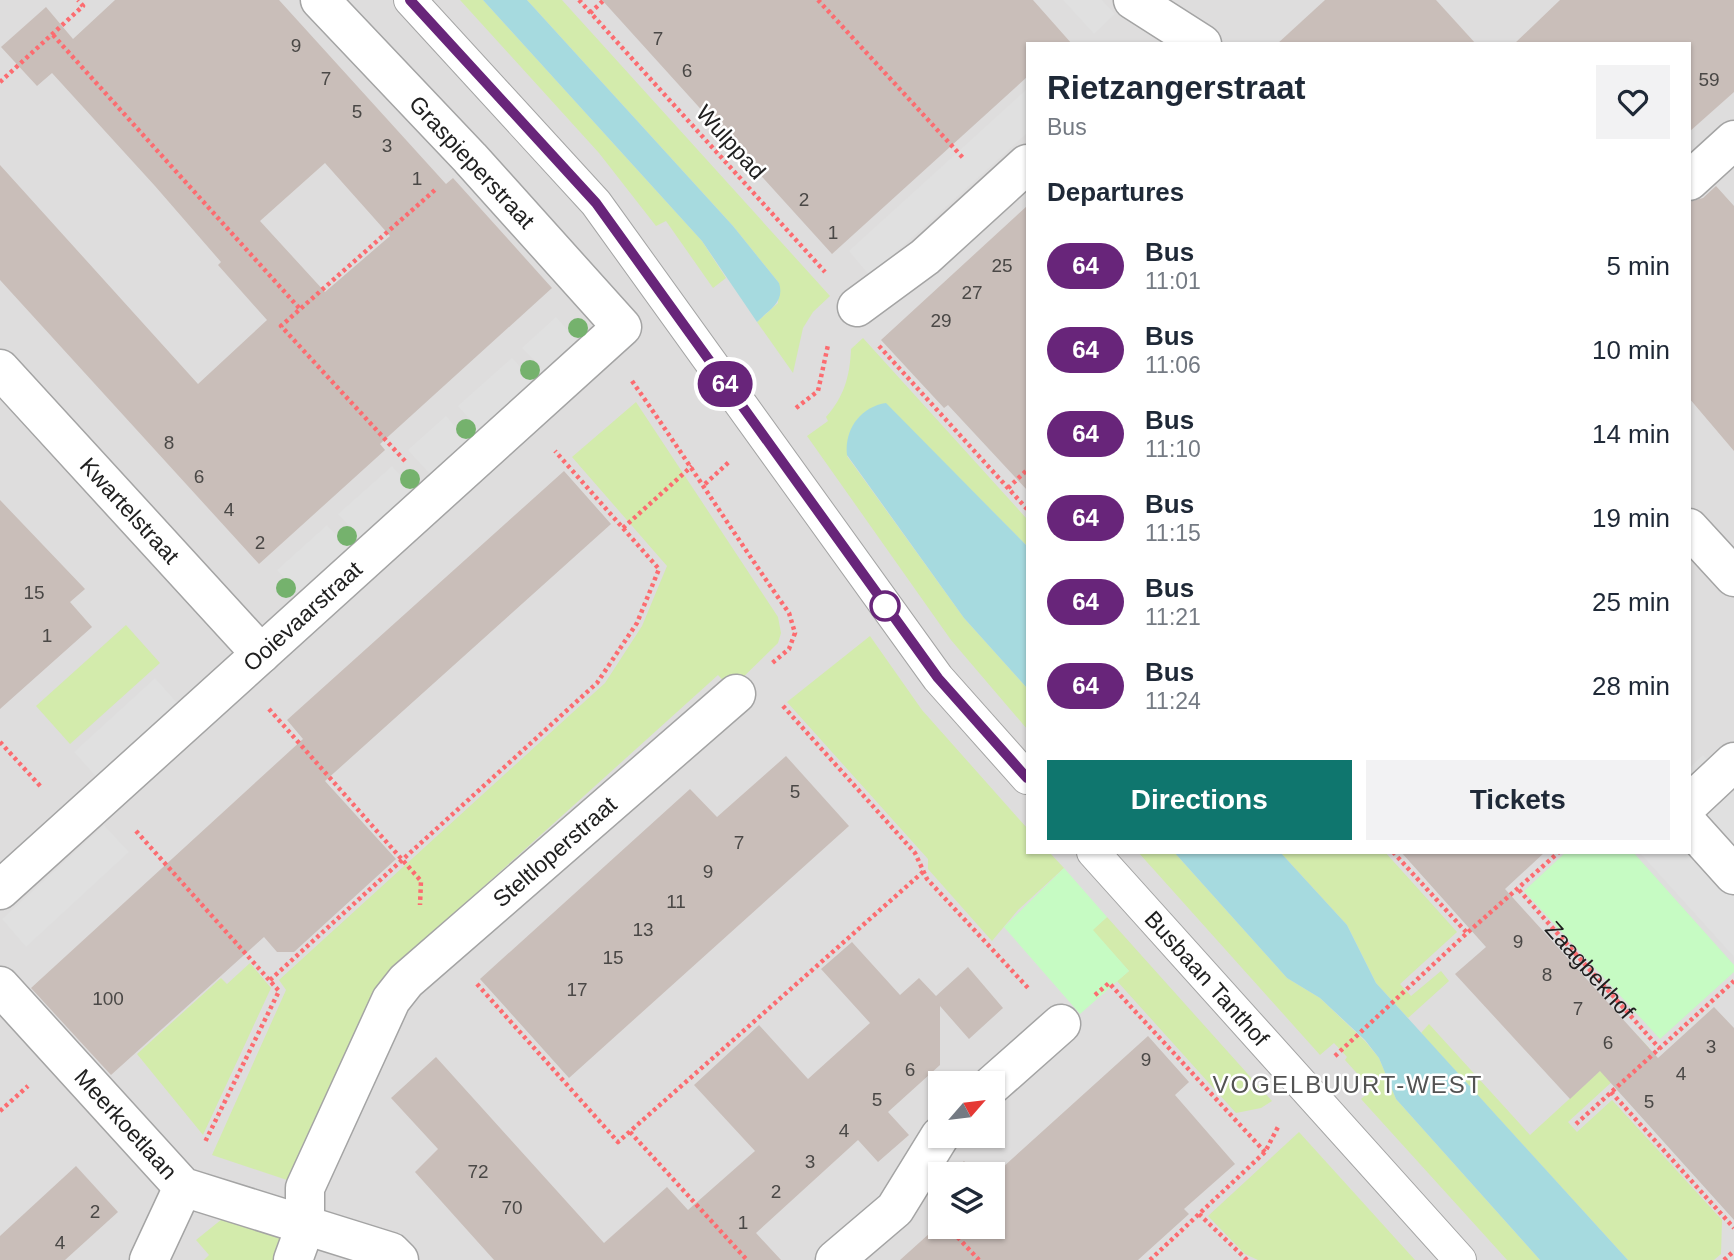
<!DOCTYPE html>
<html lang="en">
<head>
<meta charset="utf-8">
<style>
	:root { --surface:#fff; --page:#f2f2f3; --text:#1f2937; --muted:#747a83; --accent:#0f766e }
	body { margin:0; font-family:Arial,sans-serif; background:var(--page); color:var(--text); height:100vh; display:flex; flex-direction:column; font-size:26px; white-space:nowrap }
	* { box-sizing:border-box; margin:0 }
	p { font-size:23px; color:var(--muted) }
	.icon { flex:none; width:38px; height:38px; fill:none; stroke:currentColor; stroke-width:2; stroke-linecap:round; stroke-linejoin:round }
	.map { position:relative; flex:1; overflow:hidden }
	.sheet { position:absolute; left:1026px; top:42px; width:665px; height:812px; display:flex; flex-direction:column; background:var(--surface); border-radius:0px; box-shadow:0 2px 5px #0004 }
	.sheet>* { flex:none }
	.badge { padding:0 14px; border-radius:23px; font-size:24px; line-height:46px }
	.needle { width:46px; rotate:62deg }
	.fabs { position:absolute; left:928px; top:1071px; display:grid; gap:14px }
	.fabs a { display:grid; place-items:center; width:77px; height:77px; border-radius:0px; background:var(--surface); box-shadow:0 2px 5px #0004; font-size:35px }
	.map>.badge { position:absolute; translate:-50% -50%; box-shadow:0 0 0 4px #fff }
	h2 { padding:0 21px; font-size:26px; line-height:63px }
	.round { display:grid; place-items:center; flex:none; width:74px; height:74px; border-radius:0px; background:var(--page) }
	.overview { display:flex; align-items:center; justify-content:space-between; height:119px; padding:0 21px }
	h1 { font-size:33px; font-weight:700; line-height:52px }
	.primary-button { display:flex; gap:14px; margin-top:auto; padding:14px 21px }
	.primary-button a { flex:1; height:80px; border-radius:0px; background:var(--accent); color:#fff; font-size:28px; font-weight:700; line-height:80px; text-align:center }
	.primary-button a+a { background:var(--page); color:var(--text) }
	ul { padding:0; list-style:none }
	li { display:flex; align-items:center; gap:21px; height:84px; padding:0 21px }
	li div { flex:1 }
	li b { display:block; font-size:26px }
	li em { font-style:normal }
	li .badge { min-width:77px; font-weight:700; text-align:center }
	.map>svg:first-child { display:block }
	.residential { fill:#dedddd; fill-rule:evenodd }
	.grass { fill:#d3ebac }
	.park { fill:#c6fbc3 }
	.parking { fill:#e0e0e0 }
	.water { fill:#a6dadf }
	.building { fill:#c9beb9; fill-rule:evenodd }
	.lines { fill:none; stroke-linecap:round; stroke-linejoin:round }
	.service-casing { stroke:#a4a4a4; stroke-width:34 }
	.minor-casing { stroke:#a4a4a4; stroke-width:41 }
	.path { stroke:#fc6c70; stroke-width:4.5; stroke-dasharray:3.5 3.5; stroke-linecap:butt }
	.service { stroke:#fff; stroke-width:32 }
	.minor { stroke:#fff; stroke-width:38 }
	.tree { fill:#75b26d }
	.line-casing { stroke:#fff; stroke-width:16 }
	.line { stroke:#68257a; stroke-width:10 }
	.stop-dot { fill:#fff; stroke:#68257a; stroke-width:3.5 }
	.labels { text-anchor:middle; stroke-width:5; stroke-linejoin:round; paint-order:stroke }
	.number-label { font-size:19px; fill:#4a4846 }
	.street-label { font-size:23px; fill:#202020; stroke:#fff }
	.neighbourhood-label { font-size:24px; letter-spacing:2px; fill:#535353; stroke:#fff }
</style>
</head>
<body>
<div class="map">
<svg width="1734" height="1260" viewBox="0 0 1734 1260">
	<rect width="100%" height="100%" fill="#f1ece6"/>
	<!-- residential -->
	<path class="residential" d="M0 0H1734V1260H0ZM1027 44H1689V852H1027ZM940 1083H992V1136H940ZM940 1174H992V1227H940Z"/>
	<!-- grass -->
	<g class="grass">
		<path d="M460 0H483L702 241 726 278 713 288 666 221 656 226 599 153Z"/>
		<path d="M527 0H562L830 296 813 312 803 328 793 373 757 322 778 303 779 283 733 226Z"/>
		<path d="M863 338 1027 519V546L885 403 847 456 964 618 1027 688V729L951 640 807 436 828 421 826 417C844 397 850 376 851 349Z"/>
		<path d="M636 402 778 617 781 633 778 643 731 689 718 675 399 963 290 1181 212 1155 286 990 279 980 605 683 642 626 667 566 572 457Z"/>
		<path d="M126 625 160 663 70 744 36 706Z"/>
		<path d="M870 636 922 710 1027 828V852H1049L1064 868 1018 910 992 941 928 869V859L787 702Z"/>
		<path d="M1138 852H1174L1287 978 1320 998 1365 1041 1379 1058 1396 1099 1540 1260H1507L1361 1099 1372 1090 1345 1060 1347 1057 1334 1043 1320 1055Z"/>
		<path d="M1280 852H1385L1457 932 1400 984 1411 996 1441 971 1449 981 1408 1018 1376 983 1347 925Z"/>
		<path d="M1107 917 1272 1101 1261 1108 1236 1113 1117 981 1129 971 1092 930Z"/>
		<path d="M250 963 271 988 203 1135 137 1054 221 978 227 984Z"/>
		<path d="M1429 1024 1530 1135 1638 1036 1649 1048 1568 1122 1577 1132 1612 1100 1722 1220 1721 1254 1714 1260H1628L1421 1033Z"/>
		<path d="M1299 1132 1415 1260H1258L1245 1254 1208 1216Z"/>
		<path d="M227 1215 276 1228 287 1247 282 1260H204L209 1255 196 1240Z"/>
	</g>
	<!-- park -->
	<g class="park">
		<path d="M1566 852H1633L1734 965V972L1660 1039 1524 891Z"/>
		<path d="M1064 868 1107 917 1093 930 1129 971 1080 1014 1004 927Z"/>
	</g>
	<!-- parking -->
	<g class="parking">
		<path d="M1063 0H1102L1115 14 1094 34Z"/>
		<path d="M1027 89V133L870 276 849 251Z"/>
		<path d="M556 317 578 342 431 475 408 450 446 416 464 437 476 426 458 406 512 358 530 377 541 367 522 348Z"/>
		<path d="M392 466 414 490 298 594 277 570 327 525 346 546 357 535 338 514Z"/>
		<path d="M155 678 180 706 99 780 74 752Z"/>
		<path d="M1703 755 1734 788V957L1639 852H1689V768Z"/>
		<path d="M104 825 129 852 26 947 2 919Z"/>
	</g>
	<!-- water -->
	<g class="water">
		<path d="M483 0H527L733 226 779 283C785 302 770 309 757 322L702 241Z"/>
		<path d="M886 403 1027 546V688L964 618 847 455C844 430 860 407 886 403Z"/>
		<path d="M1174 852H1280L1347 925 1376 983 1628 1260H1540L1396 1099 1379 1058 1365 1040 1320 998 1287 978Z"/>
	</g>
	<!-- building -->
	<g class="building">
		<path d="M115 0H279L446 184 453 178 552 288 380 444 385 450 259 564 0 280V165L198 384 267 320 218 265 221 262 155 186 52 73 37 86 1 47 46 7 73 39ZM325 163 390 236 325 292 260 221Z"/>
		<path d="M602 0H1033L1072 44H1027V77L832 254Z"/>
		<path d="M1325 0H1436L1476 44H1277Z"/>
		<path d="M1560 0H1734V92L1689 132V44H1514Z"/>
		<path d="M1716 186 1734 206V451L1689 398V202L1703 198Z"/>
		<path d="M1027 206V490L948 405 944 408 881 340Z"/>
		<path d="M564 471 611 524 325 781 396 859 294 952H277L264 937 111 1075 31 988 303 739 287 720Z"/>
		<path d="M0 500 85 589 70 602 92 627 0 709Z"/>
		<path d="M786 756 849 826 569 1078 480 979 690 789 717 817Z"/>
		<path d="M1401 852H1545L1505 889 1658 1058 1714 1007 1734 1028V1220L1600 1071 1570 1099 1455 974 1486 947Z"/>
		<path d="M852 942 900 995 919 978 936 996 968 967 1003 1008 969 1039 940 1006V1065L888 1112 909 1135 878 1162 858 1140 756 1233 781 1260H494L415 1172 438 1149 391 1098 436 1057 604 1243 667 1187 688 1210 755 1151 694 1085 759 1025 808 1079 870 1023 821 969Z"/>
		<path d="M1148 1036 1189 1082 1175 1095 1235 1164 1184 1209 1189 1214 1138 1260H900L940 1224 992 1227V1177Z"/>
		<path d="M964 1161 976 1174H949Z"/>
		<path d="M76 1166 118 1212 65 1260H0V1236Z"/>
	</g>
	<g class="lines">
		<!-- service casing -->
		<g class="service-casing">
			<g id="service">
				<path d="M410 0 596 203 938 678 1027 778"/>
				<path id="s2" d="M1093 852 1460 1260"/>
			</g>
		</g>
		<!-- minor casing -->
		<g class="minor-casing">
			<g id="minor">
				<path d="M1133 0 1202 44"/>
				<path d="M1689 181 1734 140"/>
				<path d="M857 307 925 257 1027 164"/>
				<path id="s3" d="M0 369 261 654"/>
				<path d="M1689 528 1734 577"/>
				<path d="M1689 804 1734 762"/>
				<path d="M1689 825 1734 875"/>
				<path id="s4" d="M0 890 622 327 470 158 320 0"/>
				<path id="s5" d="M0 986 183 1187 391 1252 399 1260"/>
				<path d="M992 1085 1061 1024"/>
				<path d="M149 1260 183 1187"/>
				<path id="s6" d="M293 1260 305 1227V1188L391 1000 406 981 736 694"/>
				<path d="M835 1260 895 1209 940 1136"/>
			</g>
		</g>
		<!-- path -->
		<g class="path">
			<path d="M579 0 825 272"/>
			<path d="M818 0 964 159"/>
			<path d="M590 13 604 0"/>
			<path d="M53 35 300 309"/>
			<path d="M0 82 83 6 78 0"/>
			<path d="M879 346 1027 509"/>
			<path d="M632 381C686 458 735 536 789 613L795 633 789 649 771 664"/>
			<path d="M796 408 818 391 828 345"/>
			<path d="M405 461 281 326 436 189"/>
			<path d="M705 484 729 462"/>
			<path d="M1008 488 1027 470"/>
			<path d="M623 528 692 466"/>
			<path d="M783 706 915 853 927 879 1029 989"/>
			<path d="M269 709 421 881 420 905"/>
			<path d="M0 742 42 788"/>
			<path d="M136 831 279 991 205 1142"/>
			<path d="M1393 852 1467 933"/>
			<path id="s1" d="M1519 890 1660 1049"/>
			<path d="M270 980 597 683 637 623 659 569 555 451"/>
			<path d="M477 984 618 1142 924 871"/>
			<path d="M1095 995 1109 983 1265 1152"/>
			<path d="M1335 1056 1467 933 1559 852"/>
			<path d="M1611 1092 1734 1228"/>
			<path d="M0 1111 28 1086"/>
			<path d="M1576 1124 1734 981"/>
			<path d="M630 1132 747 1260"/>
			<path d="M1199 1214 1247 1260"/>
			<path d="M948 1227 979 1260"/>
			<path d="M1150 1260 1265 1152 1279 1125"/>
			<path d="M1724 1260 1734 1251"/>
		</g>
		<!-- service -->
		<use href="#service" class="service"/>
		<!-- minor -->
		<use href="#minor" class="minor"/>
	</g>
	<!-- trees -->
	<g class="tree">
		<circle cx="578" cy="328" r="10"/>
		<circle cx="530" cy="370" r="10"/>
		<circle cx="466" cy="429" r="10"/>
		<circle cx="410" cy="479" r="10"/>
		<circle cx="347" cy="536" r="10"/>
		<circle cx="286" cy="588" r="10"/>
	</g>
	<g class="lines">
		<!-- line casing -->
		<g class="line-casing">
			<path id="line" d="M410 0 596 203 938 678 1027 778"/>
		</g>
		<!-- line -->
		<use href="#line" class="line"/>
	</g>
	<!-- markers -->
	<circle class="stop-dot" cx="885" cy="606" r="14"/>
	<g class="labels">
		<!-- number labels -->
		<g class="number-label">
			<text x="658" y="45">7</text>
			<text x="296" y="52">9</text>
			<text x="687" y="77">6</text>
			<text x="326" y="85">7</text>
			<text x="1709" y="86">59</text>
			<text x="357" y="118">5</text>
			<text x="387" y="152">3</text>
			<text x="417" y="185">1</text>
			<text x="804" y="206">2</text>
			<text x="833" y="239">1</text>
			<text x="1002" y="272">25</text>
			<text x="972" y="299">27</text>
			<text x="941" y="327">29</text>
			<text x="169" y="449">8</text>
			<text x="199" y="483">6</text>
			<text x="229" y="516">4</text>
			<text x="260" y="549">2</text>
			<text x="34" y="599">15</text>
			<text x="47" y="642">1</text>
			<text x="795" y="798">5</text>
			<text x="739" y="849">7</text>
			<text x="708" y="878">9</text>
			<text x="676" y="908">11</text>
			<text x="643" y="936">13</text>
			<text x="1518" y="948">9</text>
			<text x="613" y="964">15</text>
			<text x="1547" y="981">8</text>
			<text x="577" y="996">17</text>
			<text x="108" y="1005">100</text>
			<text x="1578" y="1015">7</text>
			<text x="1608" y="1049">6</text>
			<text x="1711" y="1053">3</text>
			<text x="1146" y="1066">9</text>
			<text x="910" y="1076">6</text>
			<text x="1681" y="1080">4</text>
			<text x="877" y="1106">5</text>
			<text x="1649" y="1108">5</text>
			<text x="844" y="1137">4</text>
			<text x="810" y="1168">3</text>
			<text x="478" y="1178">72</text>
			<text x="776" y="1198">2</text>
			<text x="512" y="1214">70</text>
			<text x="95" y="1218">2</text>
			<text x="743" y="1229">1</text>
			<text x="60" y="1249">4</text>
		</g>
		<!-- street labels -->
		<g class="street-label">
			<text transform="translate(731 142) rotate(48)" y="8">Wulppad</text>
			<text transform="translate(472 162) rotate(47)" y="8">Graspieperstraat</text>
			<text dy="8" stroke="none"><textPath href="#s3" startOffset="192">Kwartelstraat</textPath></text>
			<text dy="8" stroke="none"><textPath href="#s4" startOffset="408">Ooievaarstraat</textPath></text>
			<text dy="8" stroke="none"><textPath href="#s6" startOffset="502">Steltloperstraat</textPath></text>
			<text dy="8" stroke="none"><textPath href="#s1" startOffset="107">Zaagbekhof</textPath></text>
			<text dy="8" stroke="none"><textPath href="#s2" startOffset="170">Busbaan Tanthof</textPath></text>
			<text dy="8" stroke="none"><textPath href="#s5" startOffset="187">Meerkoetlaan</textPath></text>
		</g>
		<!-- neighbourhood labels -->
		<g class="neighbourhood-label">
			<text x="1348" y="1093">VOGELBUURT-WEST</text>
		</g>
	</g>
</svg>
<div class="fabs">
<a><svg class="needle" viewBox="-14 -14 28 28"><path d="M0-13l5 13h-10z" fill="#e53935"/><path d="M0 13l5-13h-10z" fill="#747a83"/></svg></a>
<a><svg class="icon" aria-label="layers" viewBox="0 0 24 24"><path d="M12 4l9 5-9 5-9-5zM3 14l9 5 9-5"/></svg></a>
</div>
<b class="badge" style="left:725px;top:384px;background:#68257a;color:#fff">64</b>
<section class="sheet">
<div class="overview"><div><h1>Rietzangerstraat</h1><p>Bus</p></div><a class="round"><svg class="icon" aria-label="heart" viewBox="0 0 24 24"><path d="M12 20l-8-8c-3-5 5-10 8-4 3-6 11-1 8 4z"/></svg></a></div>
<h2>Departures</h2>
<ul>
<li><span class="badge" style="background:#68257a;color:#fff">64</span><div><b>Bus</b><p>11:01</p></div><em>5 min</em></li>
<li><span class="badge" style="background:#68257a;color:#fff">64</span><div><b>Bus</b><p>11:06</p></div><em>10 min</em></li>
<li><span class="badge" style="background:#68257a;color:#fff">64</span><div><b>Bus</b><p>11:10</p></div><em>14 min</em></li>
<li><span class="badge" style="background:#68257a;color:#fff">64</span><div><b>Bus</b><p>11:15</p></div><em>19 min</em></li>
<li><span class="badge" style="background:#68257a;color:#fff">64</span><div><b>Bus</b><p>11:21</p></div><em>25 min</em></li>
<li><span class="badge" style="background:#68257a;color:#fff">64</span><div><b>Bus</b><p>11:24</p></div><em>28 min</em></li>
</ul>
<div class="primary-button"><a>Directions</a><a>Tickets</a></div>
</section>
</div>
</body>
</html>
